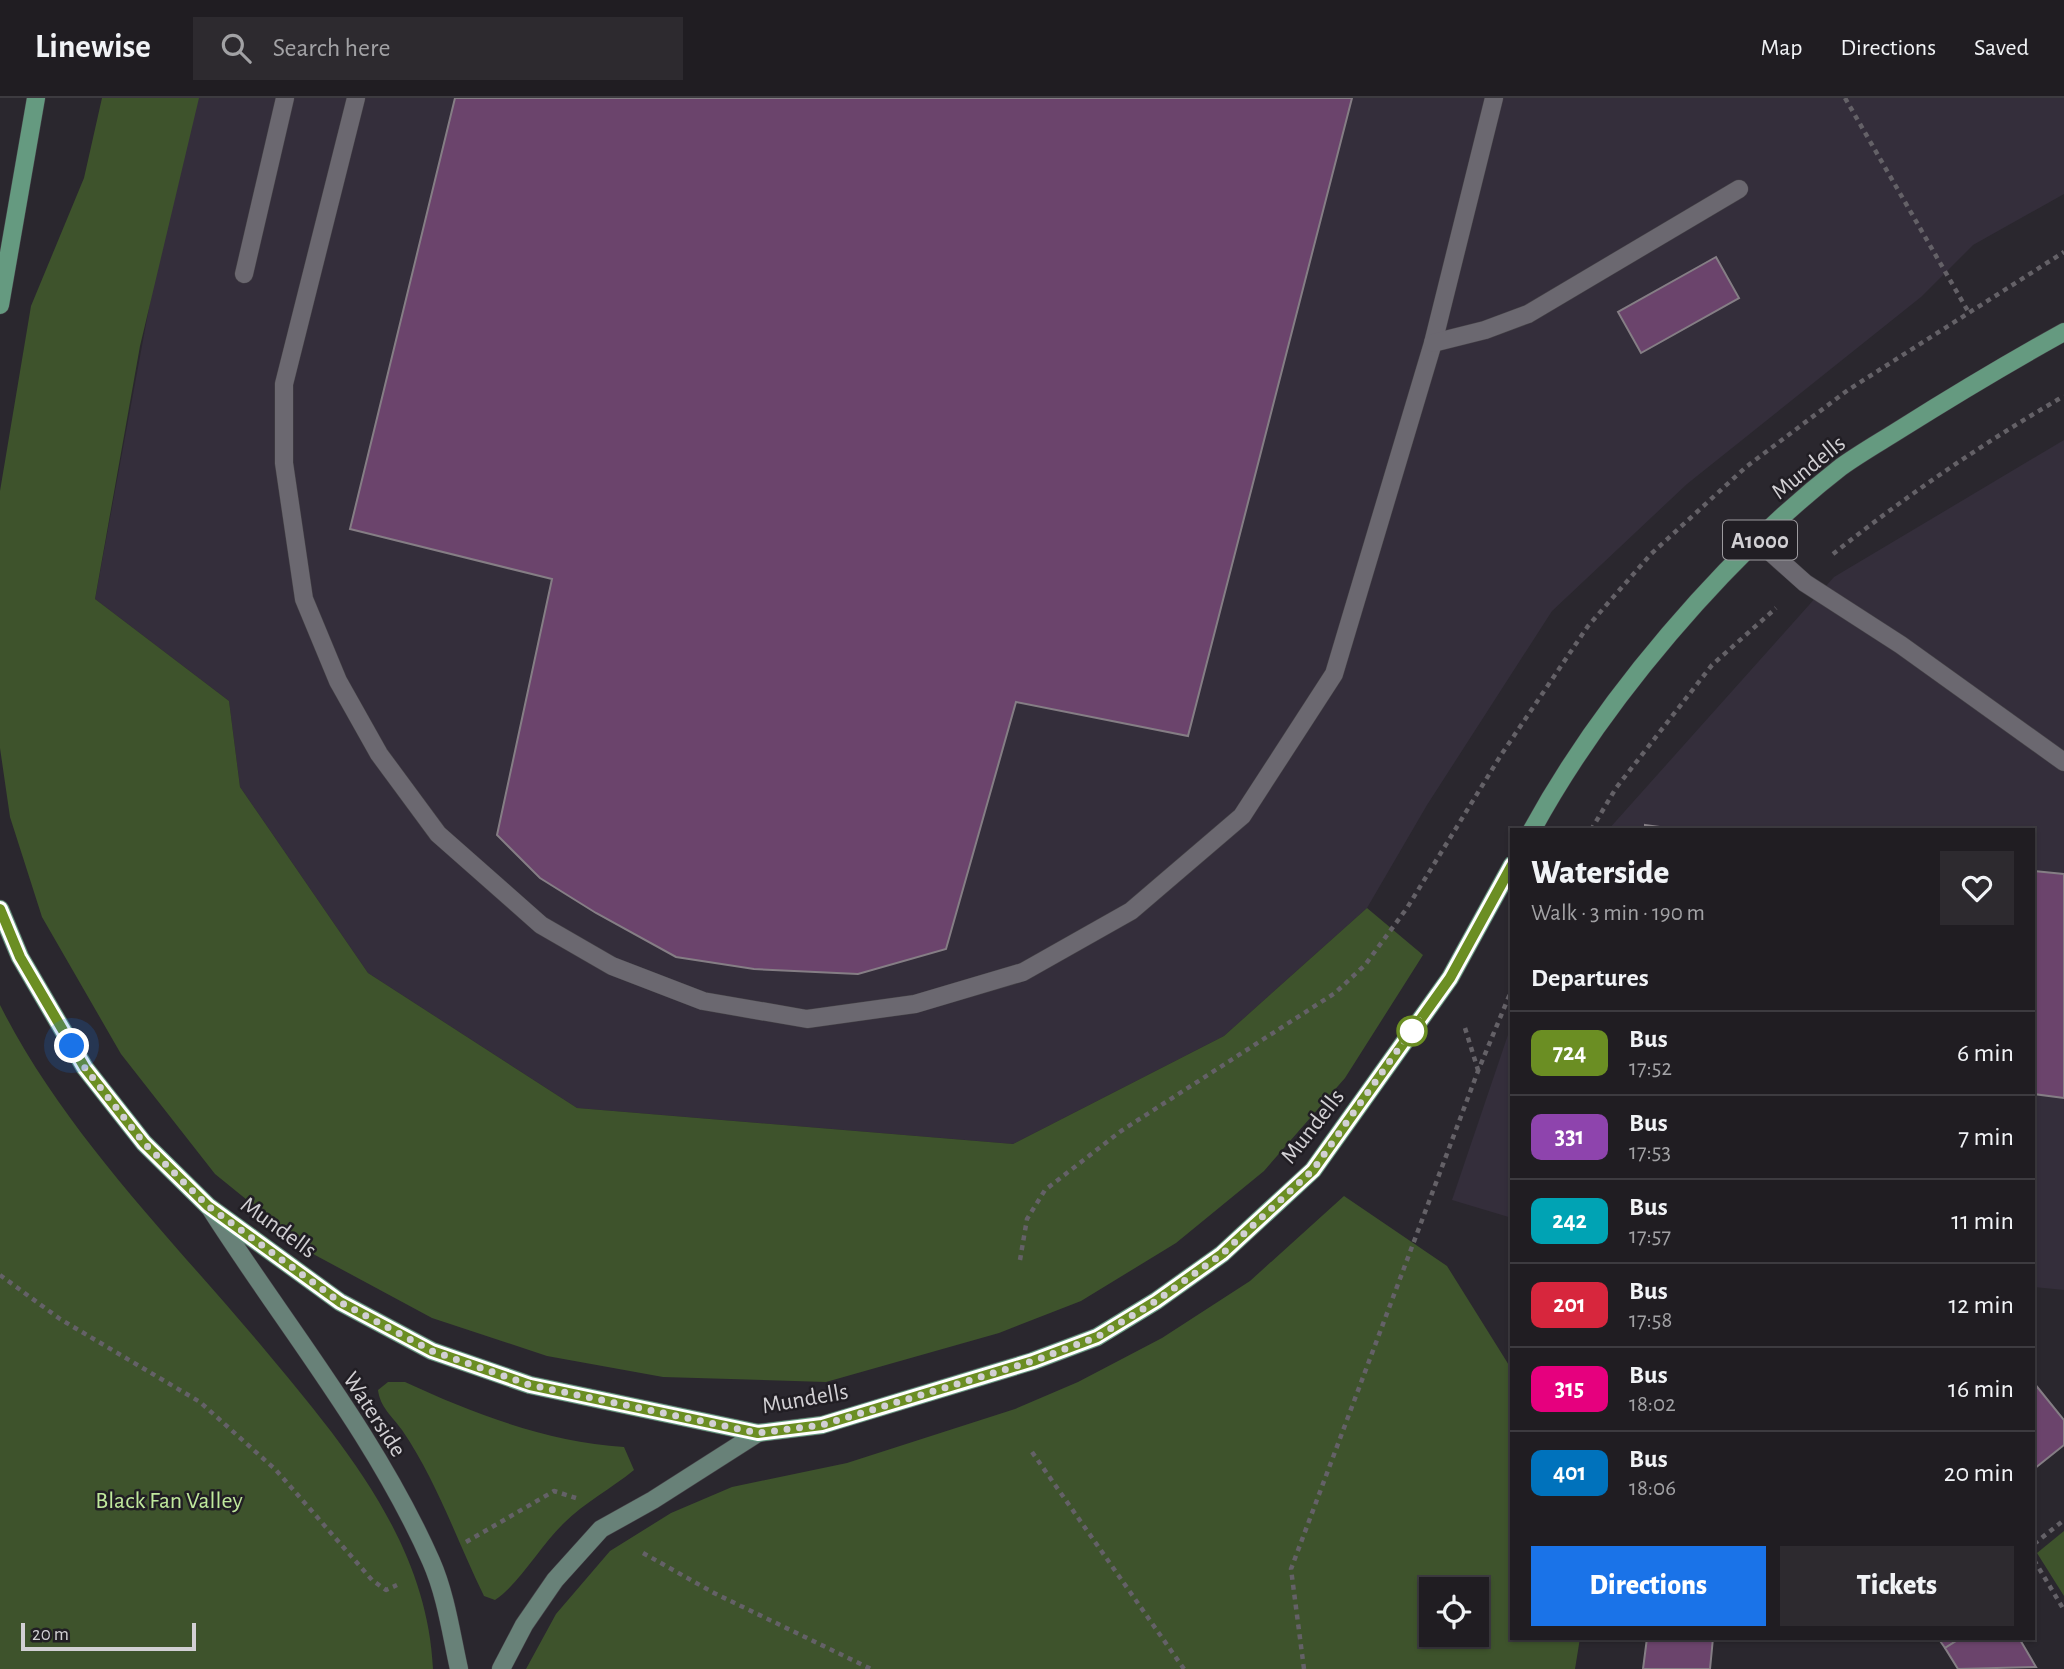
<!DOCTYPE html>
<html lang="en">
<head>
<meta charset="utf-8">
<style>
	:root { --surface:#201d22; --page:#2d2a2f; --text:#f1f3f6; --muted:#a2a2a5; --line:#3d3b40; --accent:#1a73e8 }
	body { margin:0; font-family:"Alegreya Sans",sans-serif; background:var(--page); color:var(--text); height:100vh; display:flex; flex-direction:column; font-size:26px; white-space:nowrap }
	* { box-sizing:border-box; margin:0 }
	p { font-size:23px; color:var(--muted) }
	.icon { flex:none; width:38px; height:38px; fill:none; stroke:currentColor; stroke-width:2; stroke-linecap:round; stroke-linejoin:round }
	.map { position:relative; flex:1; overflow:hidden }
	.details { position:absolute; left:1510px; top:730px; width:525px; height:812px; display:flex; flex-direction:column; background:var(--surface); border-radius:0px; box-shadow:0 2px 5px #0004,0 0 0 2px var(--line) }
	.details>* { flex:none }
	.badge { padding:0 14px; border-radius:10px; font-size:24px; line-height:46px }
	.controls { position:absolute; left:1419px; top:1479px; display:grid; gap:14px }
	.controls a { display:grid; place-items:center; width:70px; height:70px; border-radius:0px; background:var(--surface); box-shadow:0 2px 5px #0004,0 0 0 2px var(--line); font-size:35px }
	.scale { position:absolute; left:21px; bottom:18px; width:175px; box-sizing:border-box; padding-left:7px; border:4px solid #d2d0d4; border-top:0; font-size:19px; line-height:24px; white-space:nowrap; color:#d2d0d4; -webkit-text-stroke:5px #211e24; paint-order:stroke }
	.you { position:absolute; width:35px; height:35px; margin:-18px; border:5px solid #fff; border-radius:50%; background:#1a73e8; box-shadow:0 0 0 10px #1a73e833 }
	.map>.badge { position:absolute; translate:-50% -50%; box-shadow:0 0 0 4px #fff }
	h2 { padding:0 21px; font-size:26px; line-height:63px }
	.round { display:grid; place-items:center; flex:none; width:74px; height:74px; border-radius:0px; background:var(--page) }
	.head { display:flex; align-items:center; justify-content:space-between; height:119px; padding:0 21px }
	h1 { font-size:33px; font-weight:800; line-height:52px }
	.primary-button { display:flex; gap:14px; margin-top:auto; padding:14px 21px }
	.primary-button a { flex:1; height:80px; border-radius:0px; background:var(--accent); color:#fff; font-size:28px; font-weight:800; line-height:80px; text-align:center }
	.primary-button a+a { background:var(--page); color:var(--text) }
	ul { padding:0; list-style:none }
	li { display:flex; align-items:center; gap:21px; height:84px; padding:0 21px; border-top:2px solid var(--line) }
	li div { flex:1 }
	li b { display:block; font-size:26px }
	li em { font-style:normal }
	li .badge { min-width:77px; font-weight:700; text-align:center }
	header { display:flex; align-items:center; gap:42px; box-sizing:border-box; height:98px; padding:0 35px; background:var(--surface); border-bottom:2px solid var(--line) }
	header strong { font-size:33px }
	nav { display:flex; gap:38px; margin-inline-start:auto; font-size:24px }
	.search { width:490px; height:63px; background:var(--page); display:flex; align-items:center; gap:18px; box-sizing:border-box; padding:0 24px; border-radius:0px; color:var(--muted); font-size:26px }
	.map>svg:first-child { display:block }
	.built { fill:#342e3b }
	.green { fill:#3e532c; fill-rule:evenodd }
	.building { fill:#6b446c; stroke:#857e85; stroke-width:2 }
	.lines { fill:none; stroke-linecap:round; stroke-linejoin:round }
	.service-casing { stroke:#454247; stroke-width:19 }
	.secondary-casing { stroke:#454247; stroke-width:19 }
	.primary-casing { stroke:#454247; stroke-width:19 }
	.path { stroke:#646167; stroke-width:4.5; stroke-dasharray:5 5; stroke-linecap:butt }
	.service { stroke:#6b6870; stroke-width:18 }
	.secondary { stroke:#688178; stroke-width:18 }
	.primary { stroke:#659a80; stroke-width:18 }
	.line-casing { stroke:#fff; stroke-width:16 }
	.line { stroke:#6b8e23; stroke-width:10 }
	.walk { stroke:#d2d0d4; stroke-width:7; stroke-dasharray:0 12.6 }
	.stop-dot { fill:#fff; stroke:#6b8e23; stroke-width:3.5 }
	.labels { text-anchor:middle; stroke-width:5; stroke-linejoin:round; paint-order:stroke }
	.shield { fill:#211e24; stroke:#9d9b9f; stroke-width:2 }
	.shield-label { font-size:23px; font-weight:bold; fill:#d2d0d4 }
	.street-label { font-size:24px; fill:#d2d0d4; stroke:#211e24 }
	.park-label { font-size:24px; fill:#c0e99d; stroke:#211e24 }
</style>
</head>
<body>
<header>
<strong>Linewise</strong>
<div class="search"><svg class="icon" aria-label="search" viewBox="0 0 24 24"><circle cx="10" cy="10" r="6"/><path d="M15 15l6 6"/></svg>Search here</div>
<nav><a>Map</a><a>Directions</a><a>Saved</a></nav>
</header>
<div class="map">
<svg width="2064" height="1571" viewBox="0 0 2064 1571">
	<rect width="100%" height="100%" fill="#2a272e"/>
	<!-- built -->
	<g class="built">
		<path d="M188 0H2064V96L1973 147 1921 199 1687 386 1552 513 1427 707 1367 810 1224 938 1013 1046 577 1010 368 875 240 689 229 603 95 501Z"/>
		<path d="M2064 342V1192L2034 1189V732H1608L1834 479Z"/>
		<path d="M1512 925V1120L1452 1102Z"/>
	</g>
	<!-- green -->
	<g class="green">
		<path d="M102 0H199L140 248 95 501 229 603 240 689 368 875 577 1010 1013 1046 1224 938 1367 810 1423 857 1345 980 1264 1073 1176 1145 1081 1203 999 1235 826 1284 663 1279 547 1258 432 1220 315 1157 215 1076 121 956 42 819 10 719 0 650V393L31 208 84 80Z"/>
		<path d="M0 907C64 1034 169 1138 260 1246 339 1341 427 1441 433 1571H0Z"/>
		<path d="M1344 1098 1447 1168 1512 1272V1540H1580L1575 1571H526L556 1516 610 1453 671 1415 732 1389 847 1365 1015 1311 1078 1284 1162 1240 1250 1183ZM1477 1491V1536H1432V1491Z"/>
		<path d="M388 1284H405C474 1316 548 1344 624 1349L634 1372C612 1390 584 1405 564 1425 540 1448 520 1485 495 1502L484 1498C457 1443 437 1383 402 1332 392 1318 380 1309 378 1292Z"/>
		<path d="M2064 1433V1498L2037 1455Z"/>
	</g>
	<!-- building -->
	<g class="building">
		<path d="M455 0H1352L1188 638 1016 604 946 851 858 876 754 871 676 859 596 815 540 780 497 737 552 481 350 431Z"/>
		<path d="M1716 159 1739 200 1641 255 1618 214Z"/>
		<path d="M1645 727 1682 732H1645Z"/>
		<path d="M2034 773 2064 776V1000L2034 996Z"/>
		<path d="M2034 1285 2064 1322V1347L2034 1371Z"/>
		<path d="M1647 1540H1713L1710 1571H1643Z"/>
		<path d="M1938 1540H1961L1945 1550Z"/>
		<path d="M1961 1540H2019L2036 1569 1958 1571 1945 1550Z"/>
	</g>
	<g class="lines">
		<!-- service casing -->
		<g class="service-casing">
			<g id="service">
				<path d="M356 0 284 286V365L304 501 338 583 379 656 438 736 541 827 612 868 703 903 807 921 915 906 1023 874 1131 813 1242 718 1334 576 1433 245 1494 0"/>
				<path d="M244 176 285 0"/>
				<path d="M1433 245 1485 232 1528 216 1739 91"/>
				<path d="M1758 443 1805 485 1901 547 2064 664"/>
			</g>
		</g>
		<!-- secondary casing -->
		<g class="secondary-casing">
			<g id="secondary">
				<path d="M210 1110C284 1226 375 1336 431 1463 446 1497 451 1535 459 1571"/>
				<path d="M501 1571 524 1527 555 1482 601 1431 653 1402 758 1335"/>
			</g>
		</g>
		<!-- primary casing -->
		<g class="primary-casing">
			<g id="primary">
				<path d="M0 207 36 0"/>
				<path d="M1532 732C1603 602 1724 460 1841 369 1859 356 1880 344 1899 332 1953 298 2008 265 2064 234"/>
				<path d="M0 811 20 859 85 970 144 1045 208 1108 340 1204 432 1253 530 1287 758 1335 822 1327 1033 1263 1097 1239 1156 1203 1222 1156 1313 1072 1450 880 1512 767"/>
			</g>
		</g>
		<!-- path -->
		<g class="path">
			<path d="M1845 0 1969 215"/>
			<path d="M1833 456C1906 398 1983 345 2064 298"/>
			<path d="M1591 732 1616 690 1712 567 1776 510"/>
			<path d="M1465 930 1478 972"/>
			<path d="M1020 1162 1027 1121 1045 1092 1121 1033 1335 895 1365 867 1407 810 1501 657 1588 528 1651 456 1746 369 1848 292 2064 154"/>
			<path d="M0 1177 60 1221 200 1304 276 1372 372 1482 386 1492 397 1487"/>
			<path d="M1032 1354 1184 1571"/>
			<path d="M466 1444 554 1393 576 1400"/>
			<path d="M2034 1446 2064 1422"/>
			<path d="M643 1455 714 1495 871 1571"/>
			<path d="M2034 1462 2064 1512"/>
			<path d="M1304 1571 1291 1471 1478 973 1512 891"/>
		</g>
		<!-- service -->
		<use href="#service" class="service"/>
		<!-- secondary -->
		<use href="#secondary" class="secondary"/>
		<!-- primary -->
		<use href="#primary" class="primary"/>
	</g>
	<g class="lines">
		<!-- line casing -->
		<g class="line-casing">
			<path id="line" d="M0 811 20 859 85 970 144 1045 208 1108 340 1204 432 1253 530 1287 758 1335 822 1327 1033 1263 1097 1239 1156 1203 1222 1156 1313 1072 1450 880 1512 767"/>
		</g>
		<!-- line -->
		<use href="#line" class="line"/>
		<!-- walk -->
		<path class="walk" d="M72 948 85 970 144 1045 208 1108 340 1204 432 1253 530 1287 758 1335 822 1327 1033 1263 1097 1239 1156 1203 1222 1156 1313 1072 1419 922 1412 933"/>
	</g>
	<!-- markers -->
	<circle class="stop-dot" cx="1412" cy="933" r="14"/>
	<g class="labels">
		<!-- shield labels -->
		<rect class="shield" x="1723" y="422.5" width="74" height="39" rx="5"/>
		<g class="shield-label">
			<text x="1760" y="450">A1000</text>
		</g>
		<!-- street labels -->
		<g class="street-label">
			<text transform="translate(1808 369) rotate(-39)" y="8">Mundells</text>
			<text transform="translate(1312 1028) rotate(-52)" y="8">Mundells</text>
			<text transform="translate(279 1129) rotate(36)" y="8">Mundells</text>
			<text transform="translate(805 1300) rotate(-10)" y="8">Mundells</text>
			<text transform="translate(375 1316) rotate(57)" y="8">Waterside</text>
		</g>
		<!-- park labels -->
		<g class="park-label">
			<text x="169" y="1410">Black Fan Valley</text>
		</g>
	</g>
</svg>
<div class="controls">
<a><svg class="icon" aria-label="locate" viewBox="0 0 24 24"><circle cx="12" cy="12" r="6"/><path d="M12 2v4M12 18v4M2 12h4M18 12h4"/></svg></a>
</div>
<div class="scale">20 m</div>
<div class="you" style="left:72px;top:948px"></div>
<section class="details">
<div class="head"><div><h1>Waterside</h1><p>Walk · 3 min · 190 m</p></div><a class="round"><svg class="icon" aria-label="heart" viewBox="0 0 24 24"><path d="M12 20l-8-8c-3-5 5-10 8-4 3-6 11-1 8 4z"/></svg></a></div>
<h2>Departures</h2>
<ul>
<li><span class="badge" style="background:#6b8e23;color:#fff">724</span><div><b>Bus</b><p>17:52</p></div><em>6 min</em></li>
<li><span class="badge" style="background:#8e44ad;color:#fff">331</span><div><b>Bus</b><p>17:53</p></div><em>7 min</em></li>
<li><span class="badge" style="background:#00a3b4;color:#fff">242</span><div><b>Bus</b><p>17:57</p></div><em>11 min</em></li>
<li><span class="badge" style="background:#d7263d;color:#fff">201</span><div><b>Bus</b><p>17:58</p></div><em>12 min</em></li>
<li><span class="badge" style="background:#e6007e;color:#fff">315</span><div><b>Bus</b><p>18:02</p></div><em>16 min</em></li>
<li><span class="badge" style="background:#0072bc;color:#fff">401</span><div><b>Bus</b><p>18:06</p></div><em>20 min</em></li>
</ul>
<div class="primary-button"><a>Directions</a><a>Tickets</a></div>
</section>
</div>
</body>
</html>
